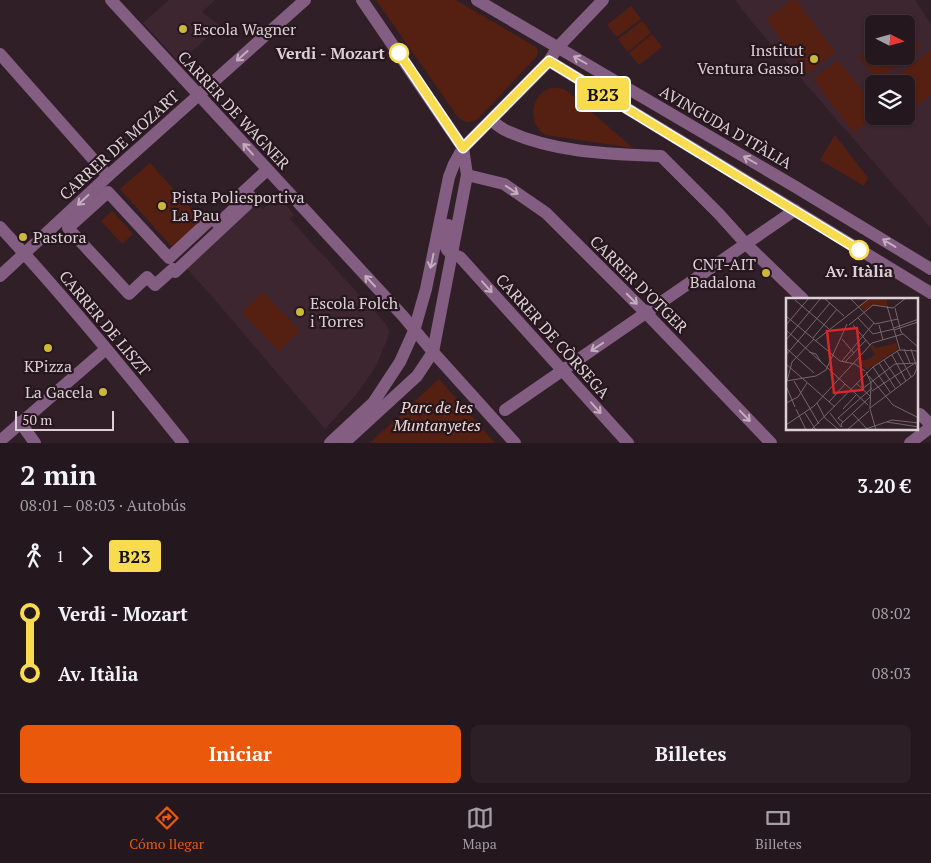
<!DOCTYPE html>
<html lang="es">
<head>
<meta charset="utf-8">
<style>
	:root { --surface:#24171d; --page:#2c2026; --text:#f1f3f6; --muted:#a39fa4; --line:#41363b; --accent:#ea580c }
	body { margin:0; font-family:"PT Serif",serif; background:var(--page); color:var(--text); height:100vh; display:flex; flex-direction:column; font-size:19px; white-space:nowrap }
	* { box-sizing:border-box; margin:0 }
	p { font-size:16px; color:var(--muted) }
	.icon { flex:none; width:28px; height:28px; fill:none; stroke:currentColor; stroke-width:2; stroke-linecap:round; stroke-linejoin:round }
	.map { position:relative; height:443px; overflow:hidden }
	.drawer { display:flex; flex-direction:column; background:var(--surface); flex:1 }
	.drawer>* { flex:none }
	.badge { padding:0 10px; border-radius:4px; font-size:18px; line-height:32px }
	.needle { width:32px; rotate:96deg }
	.tools { position:absolute; left:865px; top:15px; display:grid; gap:10px }
	.tools a { display:grid; place-items:center; width:50px; height:50px; border-radius:8px; background:var(--surface); box-shadow:0 1px 4px #0004,0 0 0 1px var(--line); font-size:25px }
	.scale { position:absolute; left:15px; bottom:12px; width:99px; box-sizing:border-box; padding-left:5px; border:2px solid #dcd0d5; border-top:0; font-size:14px; line-height:18px; white-space:nowrap; color:#dcd0d5; -webkit-text-stroke:4px #26161d; paint-order:stroke }
	.map>.badge { position:absolute; translate:-50% -50%; box-shadow:0 0 0 2px #fff }
	.legs { display:flex; align-items:center; gap:8px; height:55px; padding:0 20px; font-size:16px }
	.legs p { margin-inline-start:auto }
	.head { display:flex; align-items:center; justify-content:space-between; height:85px; padding:0 20px }
	h1 { font-size:28px; font-weight:800; line-height:38px }
	.primary-button { display:flex; gap:10px; margin-top:auto; padding:10px 20px }
	.primary-button a { flex:1; height:58px; border-radius:8px; background:var(--accent); color:#fff; font-size:20px; font-weight:800; line-height:58px; text-align:center }
	.primary-button a+a { background:var(--page); color:var(--text) }
	ul { padding:0 20px; list-style:none }
	li { display:flex; align-items:center; gap:18px; height:60px; font-size:19px }
	li i { display:grid; place-items:center; width:8px; height:100%; margin:0 6px; background:currentColor }
	li i::after { content:''; width:12px; height:12px; margin:-6px; border:4px solid; border-radius:50%; background:var(--surface) }
	li p { margin-inline-start:auto }
	li:first-child i { background:linear-gradient(#0000 50%,currentColor 0) }
	li:last-child i { background:linear-gradient(currentColor 50%,#0000 0) }
	.dock { display:flex; justify-content:space-around; align-items:center; height:70px; border-top:1px solid var(--line); background:var(--surface); font-size:14px; color:var(--muted) }
	.dock a { display:grid; justify-items:center; gap:2px }
	.dock .current { color:var(--accent) }
	.map>svg:first-child { display:block }
	.built { fill:#3d2630; fill-rule:evenodd }
	.green { fill:#551f12 }
	.lines { fill:none; stroke-linecap:round; stroke-linejoin:round }
	.minor { stroke:#845d82; stroke-width:12 }
	.oneway { stroke:#c2aebc }
	.line-1-casing { stroke:#fff; stroke-width:11 }
	.line-1 { stroke:#f9db4f; stroke-width:8 }
	.poi-dot { fill:#ccb938; stroke:#26161d; stroke-width:2 }
	.stop-1-dot { fill:#fff; stroke:#f9db4f; stroke-width:2.5 }
	.labels { text-anchor:middle; stroke-width:4.5; stroke-linejoin:round; paint-order:stroke }
	.poi-label { font-size:16px; fill:#dcd0d5; stroke:#26161d; text-anchor:start }
	.stop-label { font-size:16px; font-weight:bold; fill:#dcd0d5; stroke:#26161d; text-anchor:end }
	.street-label { font-size:16px; fill:#dcd0d5; stroke:#26161d }
	.park-label { font-size:16px; font-style:italic; fill:#f1dad4; stroke:#26161d }
	.inset-road { fill:none; stroke:#75666d; stroke-width:1 }
	.view { fill:#d62828; fill-opacity:0.15; stroke:#d62828; stroke-width:2.5 }
	.inset-edge { fill:none; stroke:#dcd0d5; stroke-width:2.5 }
</style>
</head>
<body>
<div class="map">
<svg width="931" height="443" viewBox="0 0 931 443">
	<rect width="100%" height="100%" fill="#301f27"/>
	<!-- built -->
	<g class="built">
		<path d="M169 0H215L202 12 221 26 179 62 143 23Z"/>
		<path d="M735 0H915L931 24V228L751 21ZM874 24H906V56H874ZM874 84H906V116H874Z"/>
		<path d="M278 195 294 215 290 219 386 324 389 332 387 340 375 368 356 395 325 429 215 300 183 264 253 199 263 209Z"/>
	</g>
	<!-- green -->
	<g class="green">
		<path d="M376 0H456L536 47 538 51 537 56 478 119C469 124 464 123 457 116Z"/>
		<path d="M791 0H796L835 52 807 74 766 19Z"/>
		<path d="M631 6 641 19 617 37 607 25Z"/>
		<path d="M642 21 651 33 628 52 618 39Z"/>
		<path d="M906 28 921 47 877 80 859 57 874 45V56H906Z"/>
		<path d="M652 34 662 47 639 65 629 53Z"/>
		<path d="M931 50V95L906 114V84H887Z"/>
		<path d="M838 60 874 106V116H875L854 133 813 79Z"/>
		<path d="M558 88 564 89 567 91 633 148 545 135C529 124 529 100 546 90 550 88 554 88 558 88Z"/>
		<path d="M835 135 868 178 864 186 820 160Z"/>
		<path d="M150 163 203 222 173 248 120 189Z"/>
		<path d="M112 211 133 234 122 244 101 221Z"/>
		<path d="M263 292 300 331 278 351 242 312Z"/>
		<path d="M439 379 495 443H370Z"/>
	</g>
	<g class="lines">
		<!-- minor -->
		<g class="minor">
			<path d="M111 0 403 316 433 352 515 443"/>
			<path d="M477 0 794 186 931 269"/>
			<path d="M0 54 108 176"/>
			<path d="M549 61 931 293"/>
			<path d="M491 120C496 124 502 129 507 131 555 153 609 154 661 156L719 214 746 244 803 299"/>
			<path d="M467 175 504 184 546 213 646 313 771 443"/>
			<path d="M108 192 169 258 212 218 218 224 249 195 253 199 175 272 173 269 155 285 147 277 129 294 68 228Z"/>
			<path d="M238 197 267 170"/>
			<path d="M448 225C445 241 440 252 460 257L628 443"/>
			<path d="M0 227C64 296 124 369 183 443"/>
			<path d="M0 276 108 176 305 0"/>
			<path d="M505 410 795 210"/>
			<path d="M920 414 931 425"/>
			<path d="M20 422 35 443"/>
			<path d="M0 441 106 349"/>
			<path d="M330 443 373 403 400 362 414 331 426 289 449 177 454 164 463 148 549 61 558 47 603 0"/>
			<path d="M344 443 417 376 433 352 467 175 463 148 362 0"/>
			<path d="M910 443 931 427"/>
		</g>
	</g>
	<!-- one-way arrows -->
	<defs><path id="oneway-shaft" d="M-6 0H5M1.5-3L5.5 0L1.5 3" fill="none" stroke-width="1.6" stroke-linecap="round" stroke-linejoin="round" transform="scale(1.25)"/></defs>
	<g class="oneway">
		<use href="#oneway-shaft" transform="translate(242 56) rotate(138)"/>
		<use href="#oneway-shaft" transform="translate(580 60) rotate(-150)"/>
		<use href="#oneway-shaft" transform="translate(248 149) rotate(-132)"/>
		<use href="#oneway-shaft" transform="translate(750 160) rotate(-150)"/>
		<use href="#oneway-shaft" transform="translate(512 190) rotate(34)"/>
		<use href="#oneway-shaft" transform="translate(83 200) rotate(137)"/>
		<use href="#oneway-shaft" transform="translate(889 243) rotate(-149)"/>
		<use href="#oneway-shaft" transform="translate(432 261) rotate(102)"/>
		<use href="#oneway-shaft" transform="translate(370 281) rotate(-133)"/>
		<use href="#oneway-shaft" transform="translate(487 287) rotate(48)"/>
		<use href="#oneway-shaft" transform="translate(632 299) rotate(45)"/>
		<use href="#oneway-shaft" transform="translate(597 347) rotate(146)"/>
		<use href="#oneway-shaft" transform="translate(596 408) rotate(48)"/>
		<use href="#oneway-shaft" transform="translate(745 416) rotate(46)"/>
	</g>
	<g class="lines">
		<!-- line-1 casing -->
		<g class="line-1-casing">
			<path id="line-1" d="M399 53 463 148 549 61 859 250"/>
		</g>
		<!-- line-1 -->
		<use href="#line-1" class="line-1"/>
	</g>
	<!-- markers -->
	<g class="poi-dot">
		<circle cx="183" cy="29" r="5"/>
		<circle cx="814" cy="59" r="5"/>
		<circle cx="162" cy="206" r="5"/>
		<circle cx="23" cy="237" r="5"/>
		<circle cx="766" cy="273" r="5"/>
		<circle cx="300" cy="312" r="5"/>
		<circle cx="48" cy="348" r="5"/>
		<circle cx="103" cy="392" r="5"/>
	</g>
	<g class="stop-1-dot">
		<circle cx="399" cy="53" r="9"/>
		<circle cx="859" cy="250" r="9"/>
	</g>
	<g class="labels">
		<!-- poi labels -->
		<g class="poi-label">
			<text x="193" y="35">Escola Wagner</text>
			<text x="804" y="56" text-anchor="end">Institut<tspan x="804" dy="18">Ventura Gassol</tspan></text>
			<text x="172" y="203">Pista Poliesportiva<tspan x="172" dy="18">La Pau</tspan></text>
			<text x="33" y="243">Pastora</text>
			<text x="756" y="270" text-anchor="end">CNT-AIT<tspan x="756" dy="18">Badalona</tspan></text>
			<text x="310" y="309">Escola Folch<tspan x="310" dy="18">i Torres</tspan></text>
			<text x="48" y="372" text-anchor="middle">KPizza</text>
			<text x="93" y="398" text-anchor="end">La Gacela</text>
		</g>
		<!-- stop labels -->
		<g class="stop-label">
			<text x="385" y="59">Verdi - Mozart</text>
			<text x="859" y="277" text-anchor="middle">Av. Itàlia</text>
		</g>
		<!-- street labels -->
		<g class="street-label">
			<text transform="translate(234 110) rotate(47)" y="6">CARRER DE WAGNER</text>
			<text transform="translate(726 127) rotate(30)" y="6">AVINGUDA D'ITÀLIA</text>
			<text transform="translate(119 145) rotate(-42)" y="6">CARRER DE MOZART</text>
			<text transform="translate(639 284) rotate(45)" y="6">CARRER D'OTGER</text>
			<text transform="translate(105 323) rotate(50)" y="6">CARRER DE LISZT</text>
			<text transform="translate(553 336) rotate(48)" y="6">CARRER DE CÒRSEGA</text>
		</g>
		<!-- park labels -->
		<g class="park-label">
			<text x="437" y="413">Parc de les<tspan x="437" dy="18">Muntanyetes</tspan></text>
		</g>
	</g>
	<!-- overview -->
	<g transform="translate(786 298)">
		<rect width="132" height="132" fill="#301f27"/>
		<path d="M86 0H101V9L89 7 78 13 73 7ZM110 45 112 51 81 72 70 63 75 58 76 62H80L89 57 84 48 87 46 90 50Z" fill="#551f12"/>
		<path class="inset-road" d="M38 0 58 18M64 0 89 26 112 21M9 2 43 31M101 8 114 52M109 10 115 34 133 50M0 18 54 63 69 66 79 73M72 20 87 36 108 31M0 27 23 0M63 27 87 7 107 10 120 0M67 27 84 47M93 27 97 42M108 30 133 21M0 32 82 107M108 32 132 24M27 40 51 11M56 41 68 55M0 42 35 0M29 43 84 0M0 50 28 75M118 51 124 65M111 53 125 79M23 54 30 56 35 64M0 57 44 5M106 57 120 83M98 62 115 87M56 63 88 25M59 64 80 42M93 65 109 90M0 66 49 109M87 69 104 94M80 74 85 85 84 111 90 132M83 78 107 107 133 120M0 83 30 78 40 72 61 26M1 83 6 64 28 41M8 83 33 126M70 85 85 99M0 88 9 109M76 91 109 66 133 65M86 93 129 65M43 104 59 86M0 105 12 99 21 85M31 105 39 120 53 132M84 110 128 77 131 70 125 51M10 111 20 132M57 111 70 97M19 115 30 132M44 115 55 129M66 115 81 131M57 124 52 120 86 90M101 124 133 129M0 127 28 108 86 45 117 36M56 129 55 126 84 99M25 132 87 69 113 52 133 53M61 132 83 113M77 132 106 122 133 125"/>
		<path class="view" d="M71 30 77 92 48 95 41 33Z"/>
		<rect width="132" height="132" class="inset-edge"/>
	</g>
</svg>
<div class="tools">
<a><svg class="needle" viewBox="-14 -14 28 28"><path d="M0-13l5 13h-10z" fill="#e53935"/><path d="M0 13l5-13h-10z" fill="#a39fa4"/></svg></a>
<a><svg class="icon" aria-label="layers" viewBox="0 0 24 24"><path d="M12 4l9 5-9 5-9-5zM3 14l9 5 9-5"/></svg></a>
</div>
<div class="scale">50 m</div>
<b class="badge" style="left:603px;top:94px;background:#f9db4f;color:#111">B23</b>
</div>
<section class="drawer">
<div class="head"><div><h1>2 min</h1><p>08:01 – 08:03 · Autobús</p></div><b>3.20 €</b></div>
<div class="legs"><svg class="icon" aria-label="walk" viewBox="0 0 24 24"><circle cx="13" cy="4" r="2"/><path d="M13 8l-2 6 4 7M11 14l-3 7M7 12l3-4h3l4 4"/></svg>1<svg class="icon" aria-label="forward" viewBox="0 0 24 24"><path d="M9 5l7 7-7 7"/></svg><b class="badge" style="background:#f9db4f;color:#111">B23</b></div>
<ul>
<li><i style="color:#f9db4f"></i><b>Verdi - Mozart</b><p>08:02</p></li>
<li><i style="color:#f9db4f"></i><b>Av. Itàlia</b><p>08:03</p></li>
</ul>
<div class="primary-button"><a>Iniciar</a><a>Billetes</a></div>
</section>
<nav class="dock">
<a class="current"><svg class="icon" aria-label="directions" viewBox="0 0 24 24"><path d="M12 3l9 9-9 9-9-9zM9 14v-3h6M13 9l2 2-2 2"/></svg>Cómo llegar</a>
<a><svg class="icon" aria-label="map" viewBox="0 0 24 24"><path d="M3 6l6-2 6 2 6-2v14l-6 2-6-2-6 2zM9 4v14M15 6v14"/></svg>Mapa</a>
<a><svg class="icon" aria-label="tickets" viewBox="0 0 24 24"><path d="M3 7h18v10H3zM15 7v10"/></svg>Billetes</a>
</nav>
</body>
</html>
